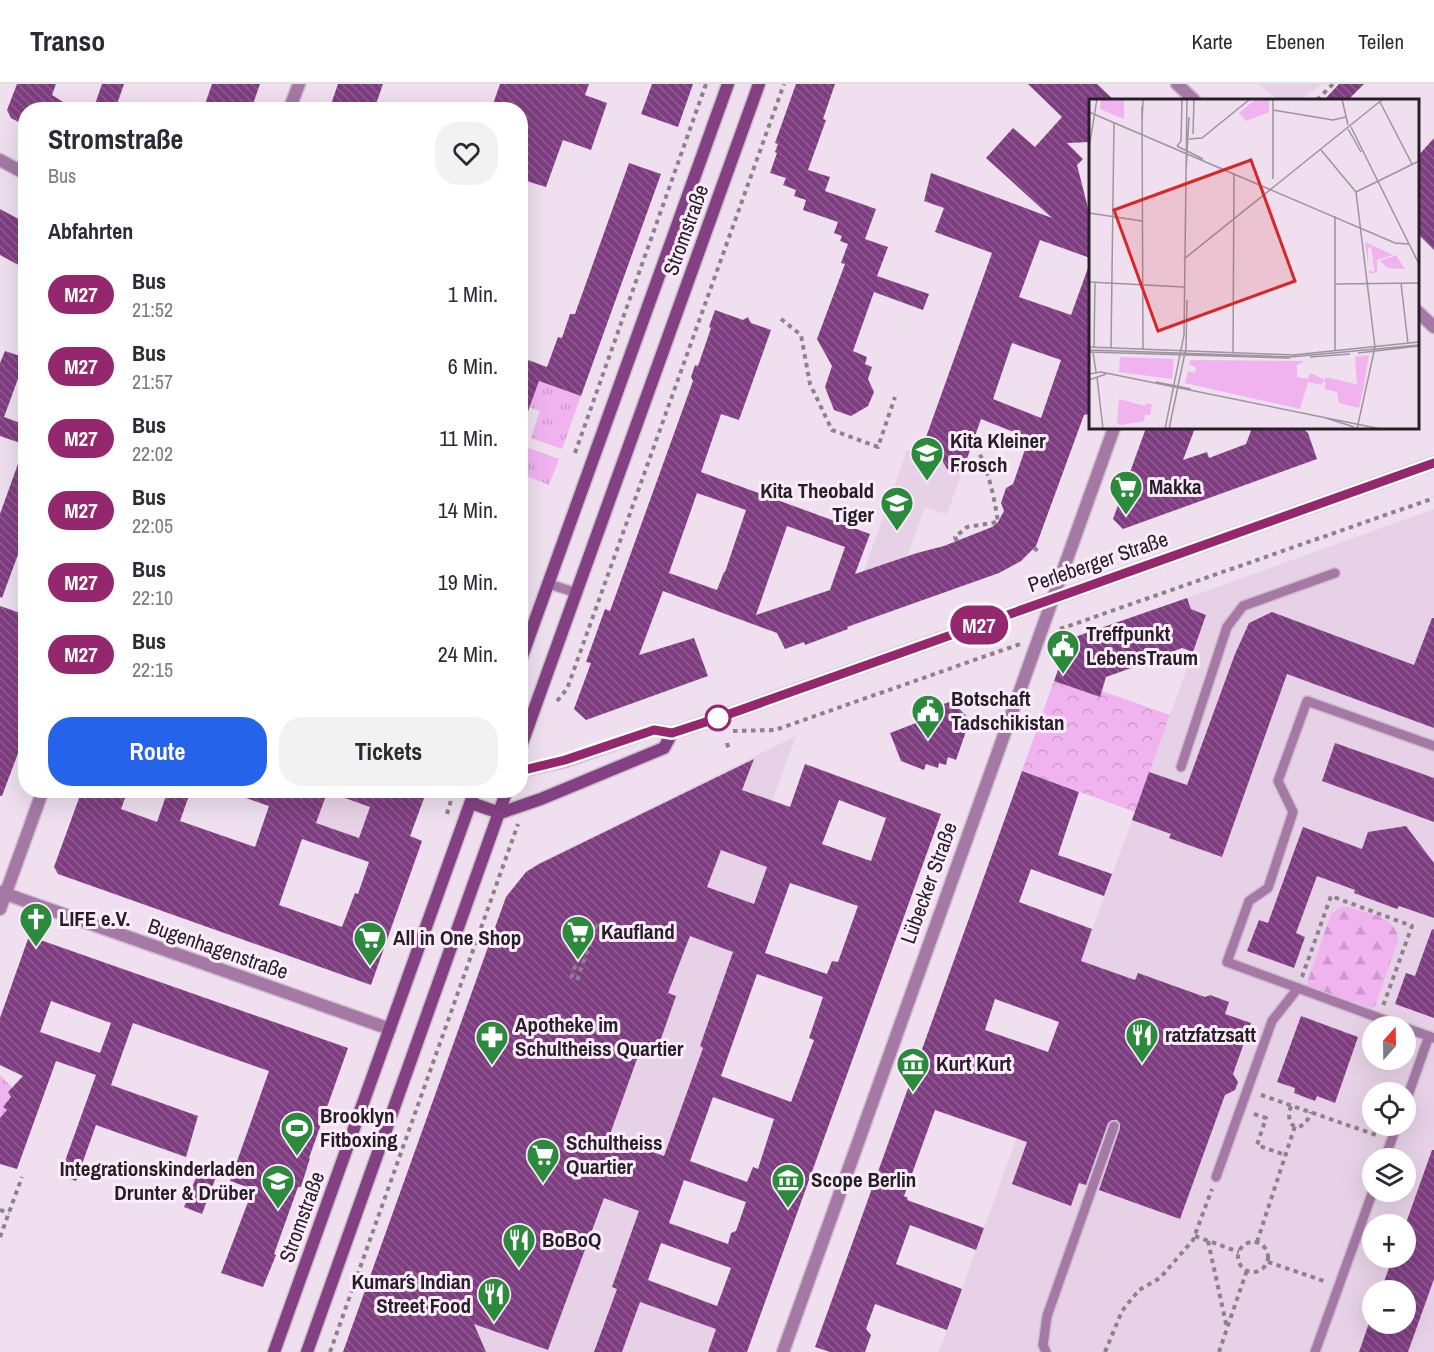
<!DOCTYPE html>
<html lang="de">
<head>
<meta charset="utf-8">
<style>
	:root { --surface:#fff; --page:#f2f2f3; --text:#2b2b33; --muted:#7c7c81; --line:#e1e1e2; --accent:#2563eb }
	body { margin:0; font-family:"Archivo Narrow",sans-serif; background:var(--page); color:var(--text); height:100vh; display:flex; flex-direction:column; font-size:22px; white-space:nowrap }
	* { box-sizing:border-box; margin:0 }
	p { font-size:20px; color:var(--muted) }
	.icon { flex:none; width:33px; height:33px; fill:none; stroke:currentColor; stroke-width:2; stroke-linecap:round; stroke-linejoin:round }
	.map { position:relative; flex:1; overflow:hidden }
	.sheet { position:absolute; left:18px; top:18px; width:510px; height:696px; display:flex; flex-direction:column; background:var(--surface); border-radius:24px; box-shadow:0 6px 24px #0002 }
	.sheet>* { flex:none }
	.badge { padding:0 12px; border-radius:20px; font-size:21px; line-height:39px }
	.needle { width:39px; rotate:20deg }
	.tools { position:absolute; left:1362px; top:932px; display:grid; gap:12px }
	.tools a { display:grid; place-items:center; width:54px; height:54px; border-radius:50%; background:var(--surface); box-shadow:0 6px 24px #0002; font-size:30px }
	.map>.badge { position:absolute; translate:-50% -50%; box-shadow:0 0 0 3px #fff }
	h2 { padding:0 30px; font-size:22px; line-height:54px }
	.round { display:grid; place-items:center; flex:none; width:63px; height:63px; border-radius:24px; background:var(--page) }
	.headline { display:flex; align-items:center; justify-content:space-between; height:102px; padding:0 30px }
	h1 { font-size:28px; font-weight:700; line-height:45px }
	.button { display:flex; gap:12px; margin-top:auto; padding:12px 30px }
	.button a { flex:1; height:69px; border-radius:24px; background:var(--accent); color:#fff; font-size:24px; font-weight:700; line-height:69px; text-align:center }
	.button a+a { background:var(--page); color:var(--text) }
	ul { padding:0; list-style:none }
	li { display:flex; align-items:center; gap:18px; height:72px; padding:0 30px }
	li div { flex:1 }
	li b { display:block; font-size:22px }
	li em { font-style:normal }
	li .badge { min-width:66px; font-weight:700; text-align:center }
	header { display:flex; align-items:center; gap:36px; box-sizing:border-box; height:84px; padding:0 30px; background:var(--surface); border-bottom:2px solid var(--line) }
	header strong { font-size:28px }
	nav { display:flex; gap:33px; margin-inline-start:auto; font-size:21px }
	.map>svg:first-child { display:block }
	.built { fill:#e7d1e6; fill-rule:evenodd }
	.grass { fill:url(#grass-tufts) }
	.forest { fill:url(#forest-firs) }
	.park { fill:url(#park-crowns) }
	.building { fill:url(#building-back-hatch); fill-rule:evenodd }
	.lines { fill:none; stroke-linecap:round; stroke-linejoin:round }
	.service-casing { stroke:#cbbdcb; stroke-width:12 }
	.minor-casing { stroke:#cbbdcb; stroke-width:15 }
	.secondary-casing { stroke:#cbbdcb; stroke-width:15 }
	.path { stroke:#8c818c; stroke-width:4; stroke-dasharray:4.5 4.5; stroke-linecap:butt }
	.service { stroke:#a578a5; stroke-width:9 }
	.minor { stroke:#a578a5; stroke-width:12 }
	.secondary { stroke:#834184; stroke-width:12 }
	.line-casing { stroke:#fff; stroke-width:14 }
	.line { stroke:#95276e; stroke-width:9 }
	.stop-dot { fill:#fff; stroke:#95276e; stroke-width:3 }
	.labels { text-anchor:middle; stroke-width:6; stroke-linejoin:round; paint-order:stroke }
	.street-label { font-size:21px; fill:#262026; stroke:#fcecfc }
	.poi-label { font-size:21px; font-weight:bold; fill:#262026; stroke:#fcecfc; text-anchor:start }
	.inset-road { fill:none; stroke:#9f939f; stroke-width:1.5 }
	.view { fill:#d62828; fill-opacity:0.15; stroke:#d62828; stroke-width:3 }
	.inset-edge { fill:none; stroke:#262026; stroke-width:3 }
</style>
</head>
<body>
<header>
<strong>Transo</strong>
<nav><a>Karte</a><a>Ebenen</a><a>Teilen</a></nav>
</header>
<div class="map">
<svg width="1434" height="1268" viewBox="0 0 1434 1268">
	<defs>
		<pattern id="grass-tufts" width="24" height="20" patternUnits="userSpaceOnUse" patternTransform="scale(1.5)"><rect width="24" height="20" fill="#f0b3f0"/><path d="M3 7l-1-3M5 7V3M7 7l1-3M15 17l-1-3M17 17v-4M19 17l1-3" fill="none" stroke="#ce9ace"/></pattern>
		<pattern id="forest-firs" width="22" height="20" patternUnits="userSpaceOnUse" patternTransform="scale(1.5)"><rect width="22" height="20" fill="#f0b3f0"/><path d="M5 1l3.5 6h-7zM16 11l3.5 6h-7z" fill="#ce9ace"/></pattern>
		<pattern id="park-crowns" width="20" height="18" patternUnits="userSpaceOnUse" patternTransform="scale(1.5)"><rect width="20" height="18" fill="#f0b3f0"/><path d="M2 6a3 3 0 1 1 6 0M12 15a3 3 0 1 1 6 0" fill="none" stroke="#ce9ace"/></pattern>
		<pattern id="building-back-hatch" width="6" height="6" patternUnits="userSpaceOnUse" patternTransform="scale(1.5)"><rect width="6" height="6" fill="#7f3d81"/><path d="M-1 5l2 2M0 0l6 6M5-1l2 2" fill="none" stroke="#8f5d90"/></pattern>
	</defs>
	<rect width="100%" height="100%" fill="#efdfef"/>
	<!-- built -->
	<g class="built">
		<path d="M1259 0H1322L1300 16H1278Z"/>
		<path d="M928 347 971 363 947 430 925 423 907 473 854 515 907 366 919 370Z"/>
		<path d="M1434 425V1268H939L1206 532 1191 525 1187 514ZM1372 942H1406V975H1372ZM1372 1008H1406V1041H1372ZM1372 1074H1406V1107H1372ZM1372 1140H1406V1173H1372ZM1372 1206H1406V1239H1372Z"/>
		<path d="M796 652 757 758 799 773 640 1218 751 1257 747 1268H343L492 850 506 813 516 800 526 788 539 779Z"/>
		<path d="M225 707H427L411 752 422 757 416 774Z"/>
	</g>
	<!-- grass -->
	<g class="grass">
		<path d="M539 297 581 312 562 365 531 354 540 327 529 323Z"/>
		<path d="M523 362 559 375 549 401 526 392 528 388 521 385V368Z"/>
		<path d="M0 991 13 1004 9 1018H7L3 1023 6 1026 4 1032 0 1034Z"/>
	</g>
	<!-- forest -->
	<path class="forest" d="M1341 823H1348C1366 829 1399 833 1398 857L1375 922 1372 924 1310 903 1307 899 1331 830Z"/>
	<!-- park -->
	<path class="park" d="M1054 597 1099 613 1102 607 1170 631 1135 728 1022 687Z"/>
	<!-- building -->
	<g class="building">
		<path d="M17 0H56L52 11 76 26H26V42L11 34 7 26Z"/>
		<path d="M102 0H124L115 26H93Z"/>
		<path d="M212 0H260L251 26H203Z"/>
		<path d="M338 0H383L374 26H329Z"/>
		<path d="M500 0H589L585 11 607 19 591 66 563 56 546 103 520 95V26H491Z"/>
		<path d="M652 0H693L678 43 641 30Z"/>
		<path d="M796 0H835L823 35 826 36 808 86 830 93 825 107 876 125 865 155 888 163 877 192 929 210 923 226 874 208 853 267 867 273 865 280 872 283 868 295 874 308 868 322 851 332 834 326 825 303 832 282 817 255 845 180 841 179 848 160 840 157 842 152 834 149 838 138 803 126 806 116 794 112 796 106 783 101 786 94 770 89 777 69 775 68 778 60 775 59Z"/>
		<path d="M1028 0H1097L1114 16H1090V58L1067 59 1083 75 1077 81 1089 128 1090 124V174L1040 156 1019 213 1071 231 1088 184H1090V314L1088 321 1090 330 1084 331 1036 462 1021 477 999 489 847 543 848 545 805 561 804 558 785 565 777 549 663 507 639 571 694 554 708 592 586 636 574 625 591 579 586 578 605 525 610 527 693 297 691 293 695 281 698 282 711 244 709 243 715 226 743 236 748 233 751 239 771 246 739 336 721 330 701 388 870 450 855 490 917 469 944 462 992 443 998 438 1004 427 1001 419 1006 404 1013 400 1029 354 981 335 963 386 955 388 947 385 941 374 930 379 923 376 920 370 992 169 935 148 944 124 924 117 931 89 1052 134 986 74 1013 44 1035 63 1062 33ZM1012 259 1061 276 1041 334 993 315ZM697 409 746 426 725 488H724L717 506 669 489ZM787 442 845 463 830 506 756 531Z"/>
		<path d="M1339 0H1364L1348 16H1324Z"/>
		<path d="M1434 54V166L1418 150V72Z"/>
		<path d="M629 79 661 90 581 312 539 297 523 341H520V273L547 283 558 253 562 254 570 230H575Z"/>
		<path d="M0 125 26 139V185L0 171Z"/>
		<path d="M5 267 26 274V294L19 292 4 333 26 341V361L0 352V279Z"/>
		<path d="M1146 344H1195L1183 376 1207 368 1209 374 1246 360 1252 344H1302L1308 349 1317 375 1123 445 1113 435Z"/>
		<path d="M23 366H26V467L20 465 2 514 0 513V430Z"/>
		<path d="M1187 514 1191 525 1206 531 1193 568 1182 564 1148 577V578L1106 593 1100 613 1054 597 1069 555Z"/>
		<path d="M0 522 26 531V648L2 712H0Z"/>
		<path d="M1272 528 1414 581 1432 534H1434V644L1287 590 1222 773 1169 754 1171 750 1132 736 1149 688 1187 701 1235 570 1249 539Z"/>
		<path d="M952 617 970 636 956 676 948 673 946 681 939 679 938 684 926 680 924 686 901 677 890 649 916 639 913 631Z"/>
		<path d="M1335 659 1434 694V738L1322 697Z"/>
		<path d="M754 675 742 706 790 723 805 680 941 730 747 1268H708L716 1245 640 1218 622 1268H594L617 1205 612 1203 639 1127 604 1114 548 1266 474 1240 486 1268H343L506 813 526 788 539 780ZM839 716 886 734 871 777 822 760ZM721 766 767 783 754 820 707 803ZM790 799 858 822 838 878 832 877 827 890 765 869ZM690 852 733 868 700 962 703 964 664 1072 609 1053 642 961 657 966 676 912 668 909ZM757 890 823 913 809 954 814 956 791 1018 721 992ZM713 1013 774 1035 758 1085 753 1083 747 1098 690 1077ZM684 1096 746 1118 736 1147 731 1149 728 1160 669 1139ZM661 1159 731 1184 717 1222 648 1196Z"/>
		<path d="M1022 687 1079 708 1058 771 1112 790 1104 812 1031 785 1019 818 1092 845 1081 877 1135 896 1138 889 1205 913 1210 911 1229 918 1225 930 1251 939 1233 990 1238 998 1235 1006 1225 1011 1180 1135 1099 1106 1120 1044V1040L1117 1036H1112L1108 1039 1086 1101 1079 1099 1071 1122 1012 1100 1027 1058 935 1026 904 1112 908 1114 907 1116 984 1144 976 1166 910 1141 896 1180 962 1205 947 1246 875 1220 866 1245 871 1251 865 1268H830L815 1263ZM995 915 1059 938 1048 968 985 946Z"/>
		<path d="M82 706H128L121 725 157 738 168 706H191L180 737 255 763 269 722 232 709 233 706H328L316 739 359 754 370 723 331 709V706H427L410 752 422 757 371 901 58 790 54 783ZM302 755 369 778 358 810 355 809 342 843 279 821Z"/>
		<path d="M1406 742 1434 779V834L1399 822 1397 825 1354 809 1355 806 1317 792 1296 849 1305 853 1294 884 1247 867 1259 836 1268 839 1303 743 1362 765 1368 748Z"/>
		<path d="M1432 845 1434 846V934L1395 920 1406 889 1415 892Z"/>
		<path d="M29 852 348 964 309 1074H310L301 1103H298L274 1170 276 1171 263 1203 221 1189 253 1105 230 1097 269 987 133 939 111 1001 198 1032 186 1073 96 1041 76 1097 60 1091 96 991 56 977 17 1085 0 1080V1034L7 1026 3 1023 11 1013 8 1008 23 992 0 981V934ZM51 917 111 939 100 969 40 948Z"/>
		<path d="M1301 932 1358 953 1335 1019 1317 1012 1315 1017 1294 1009 1295 1004 1277 998Z"/>
		<path d="M1432 1066H1434V1195L1408 1268H1359L1369 1239H1406V1206H1381L1393 1173H1406V1139Z"/>
		<path d="M202 1079 219 1085 202 1130 184 1123Z"/>
	</g>
	<g class="lines">
		<!-- service casing -->
		<g class="service-casing">
			<g id="service">
				<path d="M549 500 577 509"/>
				<path d="M1181 683 1227 543 1243 522 1335 489"/>
				<path d="M1401 942 1227 878 1249 817 1268 804 1293 728 1278 697 1307 617 1434 662"/>
				<path d="M1406 944 1434 954"/>
				<path d="M1406 1017 1429 952"/>
				<path d="M1385 1074 1397 1041"/>
				<path d="M1216 1093 1272 937 1298 904"/>
				<path d="M1046 1268 1043 1261 1047 1232 1114 1042"/>
				<path d="M1315 1268 1373 1107"/>
			</g>
		</g>
		<!-- minor casing -->
		<g class="minor-casing">
			<g id="minor">
				<path d="M1177 0 1194 16"/>
				<path d="M289 26 299 0"/>
				<path d="M0 76 26 90"/>
				<path d="M1418 228 1434 243"/>
				<path d="M0 808 390 945"/>
				<path d="M0 825 43 706"/>
				<path d="M783 1268 1114 344"/>
			</g>
		</g>
		<!-- secondary casing -->
		<g class="secondary-casing">
			<g id="secondary">
				<path d="M520 578 728 0"/>
				<path d="M520 665 759 0"/>
				<path d="M520 687 565 677 654 646 672 649 718 634 1434 379"/>
				<path d="M471 719 500 729 541 715 664 664 672 649"/>
				<path d="M274 1268 475 706"/>
				<path d="M307 1268 507 706"/>
			</g>
		</g>
		<!-- path -->
		<g class="path">
			<path d="M1317 16 1333 0"/>
			<path d="M781 235 801 251 810 300 832 346 878 363 895 313"/>
			<path d="M575 369 706 0"/>
			<path d="M957 457 955 453 967 443 998 438C993 406 988 385 973 356"/>
			<path d="M1034 464 1041 469"/>
			<path d="M1060 545 1434 414"/>
			<path d="M557 617 567 605 784 0"/>
			<path d="M733 647 775 646 1020 560"/>
			<path d="M727 659 729 666"/>
			<path d="M447 730 454 706"/>
			<path d="M1302 893 1331 812 1412 842 1383 922"/>
			<path d="M571 894 592 835"/>
			<path d="M577 896 598 837"/>
			<path d="M1261 1011 1379 1052"/>
			<path d="M1291 1022C1283 1046 1304 1051 1311 1028"/>
			<path d="M1254 1030 1266 1034 1257 1061 1285 1071"/>
			<path d="M0 1126 9 1129"/>
			<path d="M1195 1152 1239 1168"/>
			<path d="M0 1153 22 1093"/>
			<path d="M1208 1157 1227 1244"/>
			<path d="M1257 1158 1295 1042"/>
			<circle cx="1253" cy="1173" r="15"/>
			<path d="M1268 1178 1327 1198"/>
			<path d="M330 1268 518 740"/>
			<path d="M1105 1268 1122 1227 1139 1206 1160 1194 1193 1156 1212 1105"/>
			<path d="M1219 1268 1247 1186"/>
		</g>
		<!-- service -->
		<use href="#service" class="service"/>
		<!-- minor -->
		<use href="#minor" class="minor"/>
		<!-- secondary -->
		<use href="#secondary" class="secondary"/>
	</g>
	<g class="lines">
		<!-- line casing -->
		<g class="line-casing">
			<path id="line" d="M520 687 565 676 654 646 672 649 718 634 1434 379"/>
		</g>
		<!-- line -->
		<use href="#line" class="line"/>
	</g>
	<!-- icons -->
	<defs>
		<g id="school-pin" transform="scale(1.725)"><path d="M0 17L-7.5 6A9.5 9.5 0 1 1 7.5 6Z" fill="#2b8a3c" stroke="#fcecfc"/><path d="M0-5L7-2L0 1L-7-2ZM-4 1L0 2.5L4 1V4Q0 6-4 4Z" fill="#fff"/></g>
		<g id="supermarket-pin" transform="scale(1.725)"><path d="M0 17L-7.5 6A9.5 9.5 0 1 1 7.5 6Z" fill="#2b8a3c" stroke="#fcecfc"/><path d="M-6-5.5h2.5l.6 2H6L4.5 2H-2.5L-4.4-4H-6ZM-1.5 3.2a1.3 1.3 0 1 0 .1 0ZM3 3.2a1.3 1.3 0 1 0 .1 0Z" fill="#fff"/></g>
		<g id="civic-pin" transform="scale(1.725)"><path d="M0 17L-7.5 6A9.5 9.5 0 1 1 7.5 6Z" fill="#2b8a3c" stroke="#fcecfc"/><path d="M-.6-6.5H3V-4.5H.6V-3L4-1V1h2V6H-6V1h2V-1L-.6-3ZM-1.2 2.5V6h2.4V2.5Z" fill="#fff"/></g>
		<g id="church-pin" transform="scale(1.725)"><path d="M0 17L-7.5 6A9.5 9.5 0 1 1 7.5 6Z" fill="#2b8a3c" stroke="#fcecfc"/><path d="M-1.2-6h2.4v3.5h3.3v2.4h-3.3V6h-2.4V-.1h-3.3v-2.4h3.3Z" fill="#fff"/></g>
		<g id="restaurant-pin" transform="scale(1.725)"><path d="M0 17L-7.5 6A9.5 9.5 0 1 1 7.5 6Z" fill="#2b8a3c" stroke="#fcecfc"/><path d="M-5-6h1v4h1v-4h1v4h1v-4h1v5L-1.5 .5V6h-2V.5L-5-1ZM5-6V6H3V1.5H1.5Q1.5-4 5-6Z" fill="#fff"/></g>
		<g id="pharmacy-pin" transform="scale(1.725)"><path d="M0 17L-7.5 6A9.5 9.5 0 1 1 7.5 6Z" fill="#2b8a3c" stroke="#fcecfc"/><path d="M-2-6h4v4h4v4h-4v4h-4v-4h-4v-4h4Z" fill="#fff"/></g>
		<g id="museum-pin" transform="scale(1.725)"><path d="M0 17L-7.5 6A9.5 9.5 0 1 1 7.5 6Z" fill="#2b8a3c" stroke="#fcecfc"/><path d="M0-6L6-3V-2H-6V-3ZM-5-1h2V3h-2ZM-1-1h2V3h-2ZM3-1h2V3H3ZM-6 4H6V6H-6Z" fill="#fff"/></g>
		<g id="stadium-pin" transform="scale(1.725)"><path d="M0 17L-7.5 6A9.5 9.5 0 1 1 7.5 6Z" fill="#2b8a3c" stroke="#fcecfc"/><path d="M0-5a6.5 5 0 1 0 0 10a6.5 5 0 1 0 0-10ZM-3.5-1.8h7v3.6h-7Z" fill="#fff"/></g>
	</defs>
	<g fill-rule="evenodd">
		<use href="#school-pin" x="927" y="369"/>
		<use href="#supermarket-pin" x="1126" y="403"/>
		<use href="#school-pin" x="897" y="419"/>
		<use href="#civic-pin" x="1063" y="562"/>
		<use href="#civic-pin" x="928" y="627"/>
		<use href="#church-pin" x="36" y="835"/>
		<use href="#supermarket-pin" x="578" y="848"/>
		<use href="#supermarket-pin" x="370" y="854"/>
		<use href="#restaurant-pin" x="1142" y="951"/>
		<use href="#pharmacy-pin" x="492" y="953"/>
		<use href="#museum-pin" x="913" y="980"/>
		<use href="#stadium-pin" x="297" y="1044"/>
		<use href="#supermarket-pin" x="543" y="1071"/>
		<use href="#museum-pin" x="788" y="1096"/>
		<use href="#school-pin" x="278" y="1097"/>
		<use href="#restaurant-pin" x="519" y="1156"/>
		<use href="#restaurant-pin" x="494" y="1210"/>
	</g>
	<!-- markers -->
	<circle class="stop-dot" cx="718" cy="634" r="12"/>
	<g class="labels">
		<!-- street labels -->
		<g class="street-label">
			<text transform="translate(686 146) rotate(-70)" y="7">Stromstraße</text>
			<text transform="translate(1098 478) rotate(-19)" y="7">Perleberger Straße</text>
			<text transform="translate(929 799) rotate(-70)" y="7">Lübecker Straße</text>
			<text transform="translate(218 865) rotate(19)" y="7">Bugenhagenstraße</text>
			<text transform="translate(302 1133) rotate(-70)" y="7">Stromstraße</text>
		</g>
		<!-- poi labels -->
		<g class="poi-label">
			<text x="950" y="364">Kita Kleiner<tspan x="950" dy="24">Frosch</tspan></text>
			<text x="1149" y="410">Makka</text>
			<text x="874" y="414" text-anchor="end">Kita Theobald<tspan x="874" dy="24">Tiger</tspan></text>
			<text x="1086" y="557">Treffpunkt<tspan x="1086" dy="24">LebensTraum</tspan></text>
			<text x="951" y="622">Botschaft<tspan x="951" dy="24">Tadschikistan</tspan></text>
			<text x="59" y="842">LIFE e.V.</text>
			<text x="601" y="855">Kaufland</text>
			<text x="393" y="861">All in One Shop</text>
			<text x="515" y="948">Apotheke im<tspan x="515" dy="24">Schultheiss Quartier</tspan></text>
			<text x="1165" y="958">ratzfatzsatt</text>
			<text x="936" y="987">Kurt Kurt</text>
			<text x="320" y="1039">Brooklyn<tspan x="320" dy="24">Fitboxing</tspan></text>
			<text x="566" y="1066">Schultheiss<tspan x="566" dy="24">Quartier</tspan></text>
			<text x="255" y="1092" text-anchor="end">Integrationskinderladen<tspan x="255" dy="24">Drunter &amp; Drüber</tspan></text>
			<text x="811" y="1103">Scope Berlin</text>
			<text x="542" y="1163">BoBoQ</text>
			<text x="471" y="1205" text-anchor="end">Kumar´s Indian<tspan x="471" dy="24">Street Food</tspan></text>
		</g>
	</g>
	<!-- overview -->
	<g transform="translate(1089 15)">
		<rect width="330" height="330" fill="#efdfef"/>
		<path d="M276 143 304 156 288 161V173L280 175V171L285 173 284 161 282 148 279 149V166ZM307 156 316 170 299 169 291 162Z" fill="#f0b3f0"/>
		<path d="M236 278 275 287 270 309 250 304 248 293 236 290Z" fill="#f0b3f0"/>
		<path d="M167 0H180V13L157 22 150 14ZM280 256 275 287 268 286 266 258ZM31 258 85 260 83 280 30 273ZM101 261 216 262 208 266V278L219 280 221 274 236 281 232 286 219 283 211 310 96 284 99 272 106 274 107 269 100 265ZM30 300 56 307 57 304 63 305 61 316H56L55 322 32 326 28 324Z" fill="#f0b3f0"/>
		<path d="M12 0H35V20L11 10Z" fill="#f0b3f0"/>
		<path class="inset-road" d="M184 0V80M253 0 259 26M291 3 323 65M53 7 54 250M184 11 244 21 257 18M0 13 306 144 320 145M53 25 54 0M262 28 330 165M259 30 272 53M104 35 105 0M100 40 113 39 161 0M88 47 92 42 93 0M88 47 114 60M0 49 8 0M232 51 267 93 286 248 268 330M97 72 100 18M267 93 330 62M0 114 53 122M95 160 294 0M0 183 95 188M312 184 319 245M246 185 330 184M0 248 204 256 330 243M5 248 6 184M22 249 25 23M0 251 201 258 330 246M246 252V117M0 253 201 259M4 253 7 273M144 254 145 74M269 254 330 247M221 258 261 255M0 275 12 273 292 330M8 278 14 330M0 281 17 275M67 283 102 290M237 319 265 328M76 330 95 236 98 0M80 330 97 249 98 201"/>
		<path class="view" d="M162 61 206 182 69 232 25 111Z"/>
		<rect width="330" height="330" class="inset-edge"/>
	</g>
</svg>
<div class="tools">
<a><svg class="needle" viewBox="-14 -14 28 28"><path d="M0-13l5 13h-10z" fill="#e53935"/><path d="M0 13l5-13h-10z" fill="#7c7c81"/></svg></a>
<a><svg class="icon" aria-label="locate" viewBox="0 0 24 24"><circle cx="12" cy="12" r="6"/><path d="M12 2v4M12 18v4M2 12h4M18 12h4"/></svg></a>
<a><svg class="icon" aria-label="layers" viewBox="0 0 24 24"><path d="M12 4l9 5-9 5-9-5zM3 14l9 5 9-5"/></svg></a>
<a>+</a>
<a>−</a>
</div>
<b class="badge" style="left:979px;top:541px;background:#95276e;color:#fff">M27</b>
<section class="sheet">
<div class="headline"><div><h1>Stromstraße</h1><p>Bus</p></div><a class="round"><svg class="icon" aria-label="heart" viewBox="0 0 24 24"><path d="M12 20l-8-8c-3-5 5-10 8-4 3-6 11-1 8 4z"/></svg></a></div>
<h2>Abfahrten</h2>
<ul>
<li><span class="badge" style="background:#95276e;color:#fff">M27</span><div><b>Bus</b><p>21:52</p></div><em>1 Min.</em></li>
<li><span class="badge" style="background:#95276e;color:#fff">M27</span><div><b>Bus</b><p>21:57</p></div><em>6 Min.</em></li>
<li><span class="badge" style="background:#95276e;color:#fff">M27</span><div><b>Bus</b><p>22:02</p></div><em>11 Min.</em></li>
<li><span class="badge" style="background:#95276e;color:#fff">M27</span><div><b>Bus</b><p>22:05</p></div><em>14 Min.</em></li>
<li><span class="badge" style="background:#95276e;color:#fff">M27</span><div><b>Bus</b><p>22:10</p></div><em>19 Min.</em></li>
<li><span class="badge" style="background:#95276e;color:#fff">M27</span><div><b>Bus</b><p>22:15</p></div><em>24 Min.</em></li>
</ul>
<div class="button"><a>Route</a><a>Tickets</a></div>
</section>
</div>
</body>
</html>
